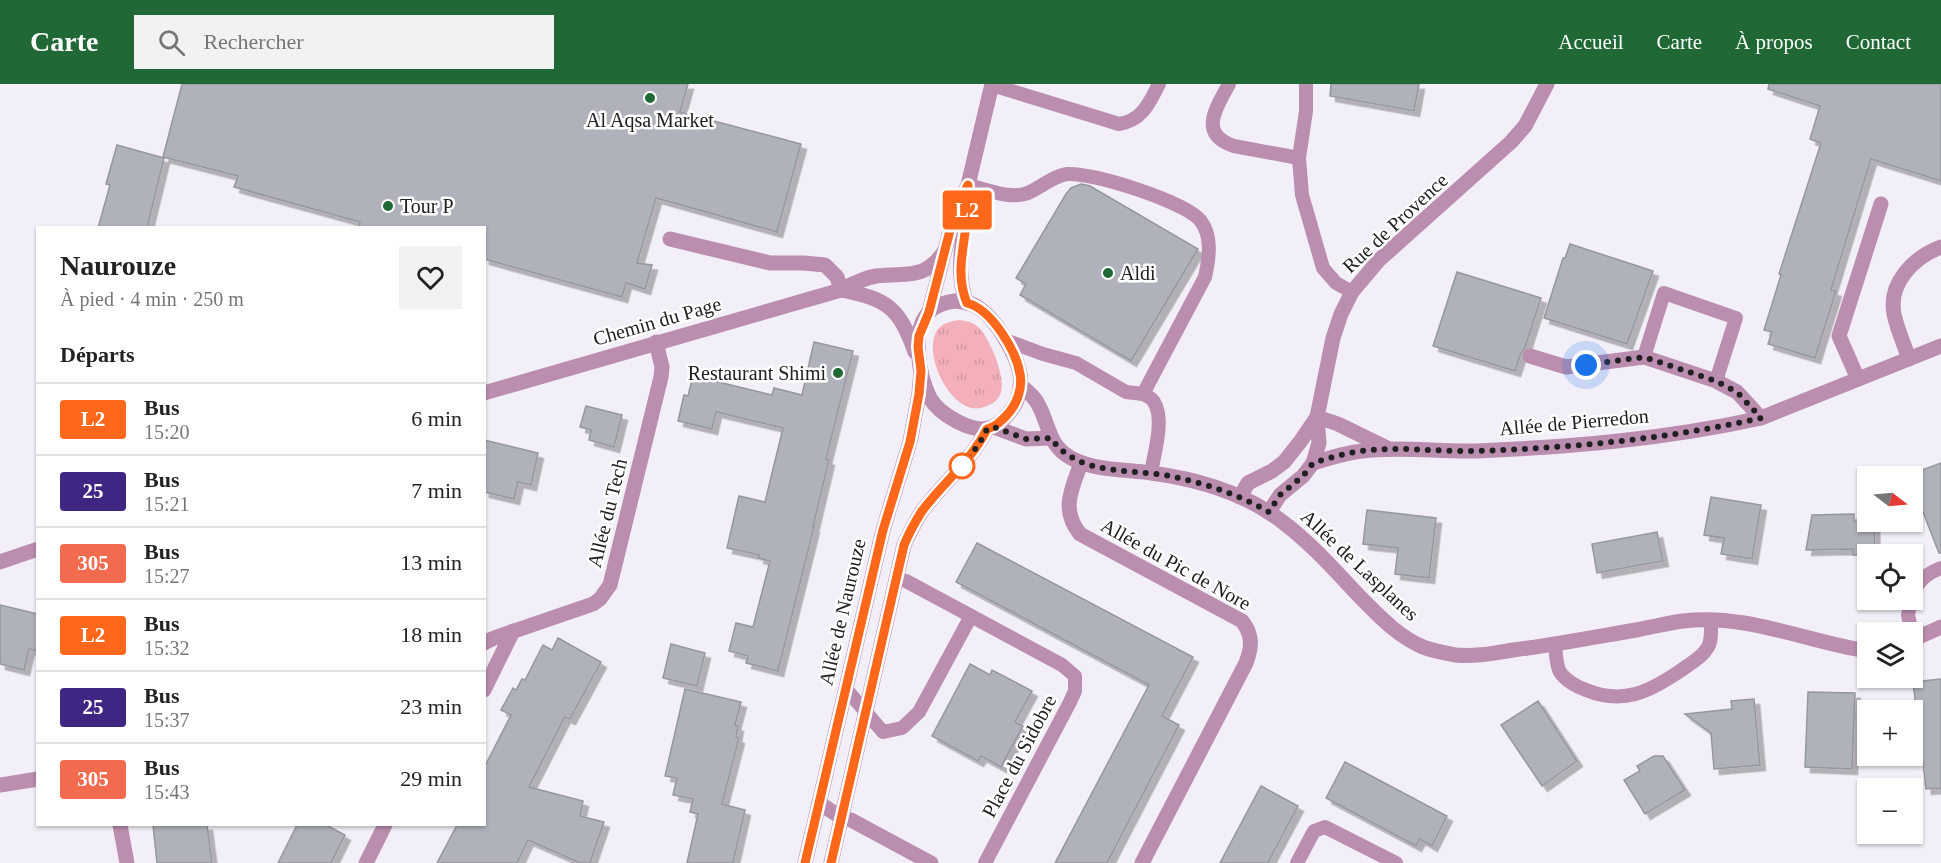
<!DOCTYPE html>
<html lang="fr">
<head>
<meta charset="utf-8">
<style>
	:root { --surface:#fff; --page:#f2f2f2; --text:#222; --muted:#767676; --line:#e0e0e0; --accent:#206835 }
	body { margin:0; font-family:"Times New Roman",serif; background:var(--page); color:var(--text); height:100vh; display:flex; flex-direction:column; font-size:22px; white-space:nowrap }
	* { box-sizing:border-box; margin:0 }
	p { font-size:20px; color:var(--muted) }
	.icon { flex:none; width:33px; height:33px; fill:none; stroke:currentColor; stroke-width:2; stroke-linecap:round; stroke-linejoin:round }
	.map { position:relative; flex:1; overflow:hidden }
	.sheet { position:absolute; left:36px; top:142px; width:450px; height:600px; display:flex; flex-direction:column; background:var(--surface); border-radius:0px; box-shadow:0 2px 4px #0004 }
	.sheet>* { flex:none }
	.badge { padding:0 12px; border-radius:4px; font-size:21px; line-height:39px }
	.needle { width:39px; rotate:106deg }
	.buttons { position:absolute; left:1857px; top:382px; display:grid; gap:12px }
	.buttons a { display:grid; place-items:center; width:66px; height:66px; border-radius:0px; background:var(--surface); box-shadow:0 2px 4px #0004; font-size:30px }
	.you { position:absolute; width:30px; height:30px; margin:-15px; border:4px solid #fff; border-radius:50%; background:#1a73e8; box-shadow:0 0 0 9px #1a73e833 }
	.map>.badge { position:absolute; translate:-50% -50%; box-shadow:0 0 0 3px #fff }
	h2 { padding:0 24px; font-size:22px; line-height:54px }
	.round { display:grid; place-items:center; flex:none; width:63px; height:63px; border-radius:0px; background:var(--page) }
	.summary { display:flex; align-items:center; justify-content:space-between; height:102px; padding:0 24px }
	h1 { font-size:28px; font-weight:700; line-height:45px }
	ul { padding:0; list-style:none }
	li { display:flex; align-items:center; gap:18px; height:72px; padding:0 24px; border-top:2px solid var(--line) }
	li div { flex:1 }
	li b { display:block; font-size:22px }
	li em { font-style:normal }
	li .badge { min-width:66px; font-weight:700; text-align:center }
	header { display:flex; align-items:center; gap:36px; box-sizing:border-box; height:84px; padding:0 30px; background:var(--accent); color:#fff }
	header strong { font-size:28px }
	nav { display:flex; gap:33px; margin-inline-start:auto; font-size:21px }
	.search { width:420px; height:54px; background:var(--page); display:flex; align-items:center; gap:15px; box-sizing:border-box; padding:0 21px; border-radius:0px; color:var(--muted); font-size:22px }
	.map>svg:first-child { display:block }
	.grass { fill:url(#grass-tufts) }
	.building { fill:#b0b2bb; stroke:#9597a0; stroke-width:1.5; filter:url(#shadow) }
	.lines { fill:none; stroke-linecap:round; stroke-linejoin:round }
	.service { stroke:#bb8dae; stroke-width:14 }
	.pedestrian { stroke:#bb8dae; stroke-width:15 }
	.minor { stroke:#bb8dae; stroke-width:15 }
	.tertiary { stroke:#bb8dae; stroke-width:15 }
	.line-casing { stroke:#fff; stroke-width:14 }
	.line { stroke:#ff671b; stroke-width:9 }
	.walk { stroke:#212023; stroke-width:6; stroke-dasharray:0 10.8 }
	.poi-dot { fill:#206835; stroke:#fff; stroke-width:2 }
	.stop-dot { fill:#fff; stroke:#ff671b; stroke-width:3 }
	.labels { text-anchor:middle; stroke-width:5; stroke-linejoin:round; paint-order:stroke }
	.poi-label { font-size:20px; fill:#212023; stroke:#fff; text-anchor:start }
	.street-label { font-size:20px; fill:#212023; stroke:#fff }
</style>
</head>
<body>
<header>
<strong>Carte</strong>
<div class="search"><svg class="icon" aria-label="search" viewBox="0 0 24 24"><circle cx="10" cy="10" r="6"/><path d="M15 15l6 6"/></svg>Rechercher</div>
<nav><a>Accueil</a><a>Carte</a><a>À propos</a><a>Contact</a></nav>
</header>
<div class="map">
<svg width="1941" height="779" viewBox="0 0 1941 779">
	<defs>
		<pattern id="grass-tufts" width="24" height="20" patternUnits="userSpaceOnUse" patternTransform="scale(1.5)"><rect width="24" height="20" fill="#f4b0ba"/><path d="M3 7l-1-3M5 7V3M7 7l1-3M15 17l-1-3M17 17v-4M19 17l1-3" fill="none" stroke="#d197a0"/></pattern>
		<filter id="shadow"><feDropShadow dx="5.5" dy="5.5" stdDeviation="0" flood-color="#0004"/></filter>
	</defs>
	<rect width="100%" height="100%" fill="#f3eff8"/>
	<!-- grass -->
	<path class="grass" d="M960 236C968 237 975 239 980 245 991 257 1009 299 999 313 996 318 990 321 984 323 952 335 919 266 939 244 945 238 952 237 960 236Z"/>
	<!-- building -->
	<g class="building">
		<path d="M182 0H688L680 28 801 60 777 148 656 114 637 179 652 181 645 205 626 199 622 213 484 175V144H358L360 138 234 103 238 92 163 73Z"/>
		<path d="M1331 0H1419L1414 27 1330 12Z"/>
		<path d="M1769 0H1941V97L1871 75 1831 206 1836 207 1815 274 1768 260 1772 248 1764 246 1781 191 1779 190 1821 59 1810 55 1820 22 1768 5Z"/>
		<path d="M117 61 164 74 147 144H98L110 101 106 100Z"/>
		<path d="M1081 100 1090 102 1198 165 1131 277 1020 211 1026 200 1016 194 1066 110 1071 104Z"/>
		<path d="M1570 160 1653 187 1627 260 1544 234 1563 174H1565Z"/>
		<path d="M1457 188 1541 214 1525 264 1521 269 1515 287 1433 262Z"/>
		<path d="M814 258 853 267 826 375 829 376 813 443H814L778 587 746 579 748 572 729 567 736 539 753 543 770 477 758 474 759 471 727 464 739 412 765 418 783 344 716 328 712 345 678 337 684 311 688 312 693 292 772 311 774 304 802 311Z"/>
		<path d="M586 322 622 331 614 363 589 356 591 346 580 343Z"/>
		<path d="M484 356 538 369 531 401 518 398 514 415 484 408Z"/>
		<path d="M1941 379V469H1939L1912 400V393L1909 391Z"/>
		<path d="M1711 413 1761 421 1752 475 1721 470 1724 454 1704 451Z"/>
		<path d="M1367 426 1436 434 1429 494 1395 490 1398 464 1363 460Z"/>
		<path d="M1854 430V437L1874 438 1875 471H1853V465L1806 466 1812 431Z"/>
		<path d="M1657 448 1663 477 1597 489 1592 460Z"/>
		<path d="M977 459 1193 573 1162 632 1179 641 1107 779H1055L1149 601 956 498Z"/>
		<path d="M0 521 38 530V567L29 565 24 586 0 580Z"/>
		<path d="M558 554 601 578 570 635 565 633 529 703 583 717 580 732 604 738 590 779H580L528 756 517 779H437L457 741H484V684L511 631 501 626 513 604 516 606 522 595 525 596 543 561 552 566Z"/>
		<path d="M671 560 705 569 697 602 663 594Z"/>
		<path d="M970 580 990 591 992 586 1032 607 1015 638 1023 642 1001 683 981 672 978 677 932 652Z"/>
		<path d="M1941 595V704L1926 705 1913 598Z"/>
		<path d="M685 605 741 618 735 641 738 642 736 653 739 654 722 720 745 726 733 779H687L698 730 690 728 693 715 673 711 677 694 665 692Z"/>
		<path d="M1808 608 1855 609 1852 685 1805 683Z"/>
		<path d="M1754 615 1760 681 1714 685 1711 649 1685 630 1732 625 1731 617Z"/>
		<path d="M1538 617 1577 677 1542 702 1501 641Z"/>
		<path d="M1654 672H1663L1685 706 1645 730 1624 696 1640 687 1637 682Z"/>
		<path d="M1345 678 1447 732 1432 762 1420 755 1416 762 1326 714Z"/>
		<path d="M1261 702 1298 722 1273 769 1268 779H1220Z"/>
		<path d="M153 741H207L212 779H157Z"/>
		<path d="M297 741H326L345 751 331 779H278Z"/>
	</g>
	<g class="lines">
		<!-- service -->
		<g class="service">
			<path d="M1229 0C1217 23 1197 50 1234 62L1299 74"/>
			<path d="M1306 0V27L1299 74 1302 111 1323 184 1336 199 1352 208"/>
			<path d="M992 1 1119 40C1143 36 1149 19 1159 0"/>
			<path d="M968 101C986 105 1012 117 1030 108 1043 102 1053 92 1067 90 1092 88 1183 117 1200 136 1213 152 1209 175 1205 193L1143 310 1126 308 1076 279 1043 270 1005 256"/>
			<path d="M1644 273 1664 209 1736 234 1716 297"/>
			<path d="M1143 310C1147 312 1152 314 1154 318 1165 335 1154 370 1151 389"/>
			<path d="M897 495 906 497 1062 581 1075 592V607L1070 618 985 779"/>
			<path d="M1912 511C1919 496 1926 490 1941 484"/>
			<path d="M1911 516 1908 531 1912 549"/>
			<path d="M1555 561C1556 569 1556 581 1560 588 1565 596 1577 603 1586 606 1623 621 1649 608 1680 587 1689 580 1702 574 1708 563 1712 556 1711 545 1711 536"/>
			<path d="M846 605 883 648 902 644 919 628 971 532"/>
			<path d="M1297 779 1314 747 1325 743 1396 779"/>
		</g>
		<!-- pedestrian -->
		<path class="pedestrian" d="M1858 295 1839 252 1881 120"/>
		<!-- minor -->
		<g class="minor">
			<path d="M670 155 770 179H804L825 181 837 193 841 206"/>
			<path d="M1530 272 1566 283 1644 273 1716 297 1737 308 1761 334"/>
			<path d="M1909 275C1904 260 1897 245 1894 230 1888 199 1914 173 1941 163"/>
			<path d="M1020 301C1028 308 1035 313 1039 322 1050 343 1048 361 1071 374 1095 387 1124 385 1151 389 1197 395 1247 410 1284 439 1313 461 1338 490 1363 516 1381 534 1399 553 1423 563 1433 567 1445 569 1456 571 1475 573 1494 569 1513 566 1554 561 1595 553 1636 546 1652 543 1668 539 1683 537 1746 529 1807 558 1868 567"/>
			<path d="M994 343 1026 355 1051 354"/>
			<path d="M1387 364 1338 340 1317 333 1333 254 1341 230 1352 208 1379 176 1511 58 1525 42 1547 0"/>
			<path d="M1081 379C1072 405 1060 425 1080 450L1242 537C1253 551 1252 563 1246 579L1142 779"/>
			<path d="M1313 379C1329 374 1345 369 1362 367 1399 362 1438 368 1476 367 1571 363 1667 355 1761 334L1941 262"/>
			<path d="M1240 413 1248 399 1272 387 1284 378 1300 358 1317 333 1319 359 1313 379 1303 392 1280 411 1269 428"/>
			<path d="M1912 556 1941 543"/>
			<path d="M484 559 494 554 593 520 600 515 610 501 661 293 662 283 656 258"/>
			<path d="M484 606 513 547"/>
			<path d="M0 701 38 695"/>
			<path d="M819 719 842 734 851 736 931 779"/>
			<path d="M120 741 127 779"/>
			<path d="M366 779 385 741"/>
		</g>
		<!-- tertiary -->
		<g class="tertiary">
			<path d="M841 206C887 215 899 223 915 268"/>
			<path d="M955 217C964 218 973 219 980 225 996 235 1017 272 1020 290 1022 301 1019 316 1012 325 1008 331 999 341 992 343 973 351 939 330 930 314 919 292 910 246 930 227 937 221 946 218 955 217Z"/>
			<path d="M967 219C953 187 966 144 968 110"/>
			<path d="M929 228 954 131 968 101 992 0"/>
			<path d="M484 309 841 206C852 200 864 194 876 192 907 188 923 197 944 168"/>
			<path d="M0 478 38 465"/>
			<path d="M805 779 883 446 910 358 919 310 921 287"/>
			<path d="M831 779 904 461C909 450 915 438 922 427 943 399 971 377 987 345"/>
		</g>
	</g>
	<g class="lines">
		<!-- line casing -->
		<g class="line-casing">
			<path id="line" d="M805 779 883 446 910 358 919 310 921 287 918 263 919 252 929 228 954 131 968 101C968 112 968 123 967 134 964 163 955 191 967 219 991 225 1016 266 1020 290 1023 305 1016 322 1006 332 1000 338 995 343 987 345 971 377 943 399 922 427 915 438 909 449 904 461L831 779"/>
		</g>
		<!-- line -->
		<use href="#line" class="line"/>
		<!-- walk -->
		<path class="walk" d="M962 382 979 360 987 345 994 343 1026 355 1051 354C1079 395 1136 383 1179 394 1210 401 1241 412 1269 428L1280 411 1303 392 1313 379C1329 374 1345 369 1362 367 1399 362 1438 368 1476 367 1571 364 1667 355 1761 334L1737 308 1716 297 1644 273 1586 281"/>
	</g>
	<!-- markers -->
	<g class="poi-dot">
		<circle cx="650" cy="14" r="6"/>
		<circle cx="388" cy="122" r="6"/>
		<circle cx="1108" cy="189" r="6"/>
		<circle cx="838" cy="289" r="6"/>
	</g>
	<circle class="stop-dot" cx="962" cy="382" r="12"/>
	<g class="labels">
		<!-- poi labels -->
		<g class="poi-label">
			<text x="650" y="43" text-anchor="middle">Al Aqsa Market</text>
			<text x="400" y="129">Tour P</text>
			<text x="1120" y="196">Aldi</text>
			<text x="826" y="296" text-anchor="end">Restaurant Shimi</text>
		</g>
		<!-- street labels -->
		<g class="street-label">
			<text transform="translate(1395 139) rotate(-43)" y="7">Rue de Provence</text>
			<text transform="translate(657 237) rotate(-16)" y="7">Chemin du Page</text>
			<text transform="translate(1574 338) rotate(-5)" y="7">Allée de Pierredon</text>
			<text transform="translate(607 429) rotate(-76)" y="7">Allée du Tech</text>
			<text transform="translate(1176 480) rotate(29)" y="7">Allée du Pic de Nore</text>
			<text transform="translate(1360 481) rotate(43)" y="7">Allée de Lasplanes</text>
			<text transform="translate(842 528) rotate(-77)" y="7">Allée de Naurouze</text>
			<text transform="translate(1019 672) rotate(-62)" y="7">Place du Sidobre</text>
		</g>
	</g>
</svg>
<div class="buttons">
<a><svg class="needle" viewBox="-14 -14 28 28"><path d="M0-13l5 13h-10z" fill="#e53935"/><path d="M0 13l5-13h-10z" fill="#767676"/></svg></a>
<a><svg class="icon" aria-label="locate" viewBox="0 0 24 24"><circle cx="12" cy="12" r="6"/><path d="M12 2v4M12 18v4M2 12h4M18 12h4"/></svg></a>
<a><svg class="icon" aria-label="layers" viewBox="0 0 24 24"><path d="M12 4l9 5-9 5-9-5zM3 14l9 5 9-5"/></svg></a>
<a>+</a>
<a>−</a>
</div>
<div class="you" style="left:1586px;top:281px"></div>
<b class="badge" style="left:967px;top:126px;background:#ff671b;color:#fff">L2</b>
<section class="sheet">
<div class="summary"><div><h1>Naurouze</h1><p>À pied · 4 min · 250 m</p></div><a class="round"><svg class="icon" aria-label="heart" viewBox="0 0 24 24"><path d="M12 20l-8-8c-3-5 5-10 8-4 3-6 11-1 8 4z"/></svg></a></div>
<h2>Départs</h2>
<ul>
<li><span class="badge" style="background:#ff671b;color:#fff">L2</span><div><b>Bus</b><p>15:20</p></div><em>6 min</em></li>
<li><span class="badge" style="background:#3f2682;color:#fff">25</span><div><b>Bus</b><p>15:21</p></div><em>7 min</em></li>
<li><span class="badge" style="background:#f26b4e;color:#fff">305</span><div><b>Bus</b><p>15:27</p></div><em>13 min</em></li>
<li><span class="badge" style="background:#ff671b;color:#fff">L2</span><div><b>Bus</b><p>15:32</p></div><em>18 min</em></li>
<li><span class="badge" style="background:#3f2682;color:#fff">25</span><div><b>Bus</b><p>15:37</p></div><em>23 min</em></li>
<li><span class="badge" style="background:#f26b4e;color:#fff">305</span><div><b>Bus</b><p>15:43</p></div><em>29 min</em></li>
</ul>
</section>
</div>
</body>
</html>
